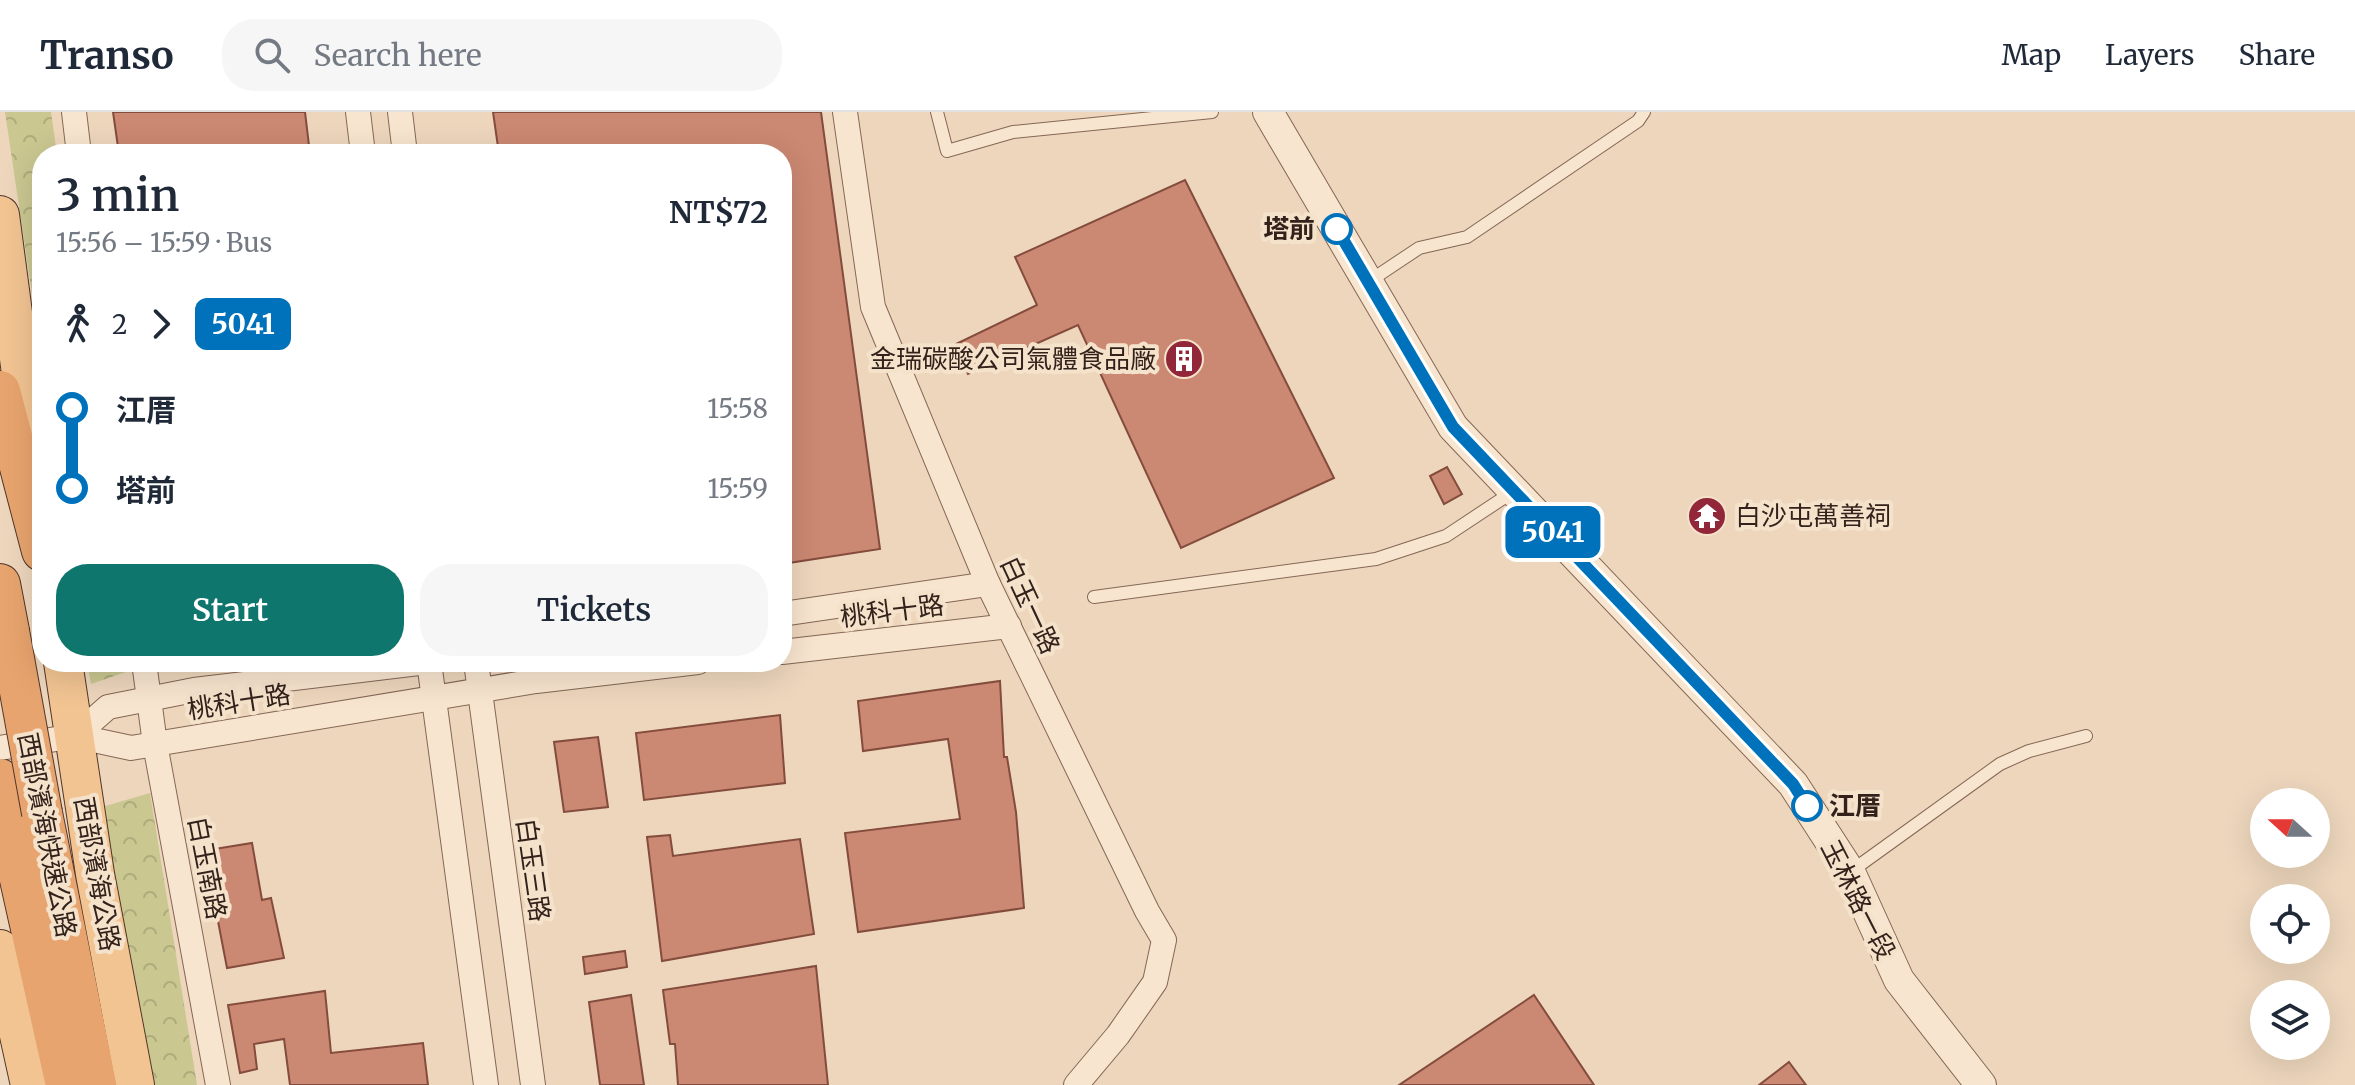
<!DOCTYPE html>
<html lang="en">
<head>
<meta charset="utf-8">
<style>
	:root { --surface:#fff; --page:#f6f6f7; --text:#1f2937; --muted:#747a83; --line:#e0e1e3; --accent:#0f766e }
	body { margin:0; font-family:Merriweather,"Noto Sans TC",serif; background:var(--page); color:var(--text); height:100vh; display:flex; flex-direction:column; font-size:30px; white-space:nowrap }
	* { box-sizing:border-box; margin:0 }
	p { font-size:26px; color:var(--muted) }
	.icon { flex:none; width:44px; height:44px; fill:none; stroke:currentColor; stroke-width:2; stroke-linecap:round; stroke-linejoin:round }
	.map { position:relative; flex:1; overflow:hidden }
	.sheet { position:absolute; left:32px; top:32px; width:760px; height:528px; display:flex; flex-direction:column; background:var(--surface); border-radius:32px; box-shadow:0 8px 32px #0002 }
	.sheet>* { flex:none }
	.badge { padding:0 16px; border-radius:12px; font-size:28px; line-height:52px }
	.needle { width:52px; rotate:291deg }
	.controls { position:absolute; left:2250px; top:676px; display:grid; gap:16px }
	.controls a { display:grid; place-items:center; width:80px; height:80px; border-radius:50%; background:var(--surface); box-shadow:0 8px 32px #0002; font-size:40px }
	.map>.badge { position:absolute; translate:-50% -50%; box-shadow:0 0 0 4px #fff }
	.legs { display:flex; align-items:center; gap:12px; height:88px; padding:0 24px; font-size:26px }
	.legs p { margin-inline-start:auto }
	.summary { display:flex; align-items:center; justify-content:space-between; height:136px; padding:0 24px }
	h1 { font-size:44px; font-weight:600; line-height:60px }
	.action { display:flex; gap:16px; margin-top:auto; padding:16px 24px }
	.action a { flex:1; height:92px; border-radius:32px; background:var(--accent); color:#fff; font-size:32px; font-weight:600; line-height:92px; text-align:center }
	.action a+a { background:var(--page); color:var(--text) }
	ul { padding:0 24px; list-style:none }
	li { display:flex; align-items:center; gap:28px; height:80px; font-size:30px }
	li i { display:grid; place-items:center; width:12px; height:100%; margin:0 10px; background:currentColor }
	li i::after { content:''; width:20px; height:20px; margin:-10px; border:6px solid; border-radius:50%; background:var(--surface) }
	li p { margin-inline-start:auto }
	li:first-child i { background:linear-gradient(#0000 50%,currentColor 0) }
	li:last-child i { background:linear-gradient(currentColor 50%,#0000 0) }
	header { display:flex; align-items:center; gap:48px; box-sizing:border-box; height:112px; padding:0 40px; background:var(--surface); border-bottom:2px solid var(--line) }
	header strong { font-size:38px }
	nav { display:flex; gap:44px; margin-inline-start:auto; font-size:28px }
	.search { width:560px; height:72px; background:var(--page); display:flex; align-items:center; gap:20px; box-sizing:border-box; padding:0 28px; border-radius:32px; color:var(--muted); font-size:30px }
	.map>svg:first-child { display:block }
	.park { fill:url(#park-crowns) }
	.building { fill:#cb8872; stroke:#834c3c; stroke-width:2 }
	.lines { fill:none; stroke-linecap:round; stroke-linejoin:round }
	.service-casing { stroke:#846756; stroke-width:14 }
	.minor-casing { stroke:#846756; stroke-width:26 }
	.tertiary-casing { stroke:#846756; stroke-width:32 }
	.primary-casing { stroke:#51362b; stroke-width:40 }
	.trunk-casing { stroke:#51362b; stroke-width:42 }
	.service { stroke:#f8e5cf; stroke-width:12 }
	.minor { stroke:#f8e5cf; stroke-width:24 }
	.tertiary { stroke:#f8e5cf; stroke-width:30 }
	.primary { stroke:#f2c492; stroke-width:38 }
	.trunk { stroke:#e8a46e; stroke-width:40 }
	.trunk-bridge-casing { stroke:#51362b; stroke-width:42; stroke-linecap:butt }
	.trunk-bridge { stroke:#e8a46e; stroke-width:40 }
	.line-1-casing { stroke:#fff; stroke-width:18 }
	.line-1 { stroke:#0072bc; stroke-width:12 }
	.stop-1-dot { fill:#fff; stroke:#0072bc; stroke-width:4 }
	.labels { text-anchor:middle; stroke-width:8; stroke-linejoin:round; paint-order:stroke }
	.stop-label { font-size:26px; font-weight:bold; fill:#33221b; stroke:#f5e2cb; text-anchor:end }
	.poi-label { font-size:26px; fill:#33221b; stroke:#f5e2cb; text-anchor:end }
	.street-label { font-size:26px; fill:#33221b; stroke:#f5e2cb }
</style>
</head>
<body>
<header>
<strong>Transo</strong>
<div class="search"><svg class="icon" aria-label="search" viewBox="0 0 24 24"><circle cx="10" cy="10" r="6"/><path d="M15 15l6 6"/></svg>Search here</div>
<nav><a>Map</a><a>Layers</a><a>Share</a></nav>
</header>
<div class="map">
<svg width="2355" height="973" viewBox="0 0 2355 973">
	<defs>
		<pattern id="park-crowns" width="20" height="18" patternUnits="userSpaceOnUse" patternTransform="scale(2)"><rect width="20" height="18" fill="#cac791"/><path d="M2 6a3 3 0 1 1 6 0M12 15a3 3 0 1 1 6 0" fill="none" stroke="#aeab7c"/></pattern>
	</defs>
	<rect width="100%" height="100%" fill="#edd6bc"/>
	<!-- park -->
	<g class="park">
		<path d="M5 0H51L57 42H42V249Z"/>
		<path d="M87 550H127L129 559 91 572Z"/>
		<path d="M150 681 197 973H151L102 695Z"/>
	</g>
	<!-- building -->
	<g class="building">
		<path d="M113 0H305L310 42H119Z"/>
		<path d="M493 0H821L880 437 782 452V42H499Z"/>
		<path d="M1185 68 1334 366 1181 436 1078 213 968 262 956 232 1037 193 1015 145Z"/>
		<path d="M1447 355 1462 382 1444 392 1430 364Z"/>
		<path d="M1000 569 1004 645H1007L1016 700 1024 796 858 820 845 721 960 707 948 627 863 639 858 589Z"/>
		<path d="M780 603 785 671 644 688 636 621Z"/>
		<path d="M598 625 608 695 564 700 554 630Z"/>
		<path d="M670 723 673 744 800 727 814 822 662 849 647 725Z"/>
		<path d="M252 731 262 788 271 786 284 846 227 856 213 783H209L202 739Z"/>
		<path d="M625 839 627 855 585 862 583 845Z"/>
		<path d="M816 854 828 973H678L675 932H670L663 878Z"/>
		<path d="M325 879 331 941 423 931 428 973H290L284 927 254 932 257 957 240 961 228 893Z"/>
		<path d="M631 883 644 973H600L589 890Z"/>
		<path d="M1534 883 1594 973H1399Z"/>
		<path d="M1789 950 1806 973H1759Z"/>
	</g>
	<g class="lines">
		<!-- service casing -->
		<g class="service-casing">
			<g id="service">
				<path d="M937 0 947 39 1013 20 1212 0"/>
				<path d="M1368 170 1419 136 1467 125 1638 9 1644 0"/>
				<path d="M1094 485 1376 447 1446 424 1514 379"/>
				<path d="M1850 760 2000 652 2029 639 2086 624"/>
			</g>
		</g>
		<!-- minor casing -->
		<g class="minor-casing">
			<g id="minor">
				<path d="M74 0 79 42"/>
				<path d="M358 0 363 42"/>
				<path d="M400 0 405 42"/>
				<path d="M845 0 873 195 988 472 1147 799 1164 828 1155 870 1118 923 1076 973"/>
				<path d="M782 502 988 472"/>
				<path d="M782 540 1009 514"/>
				<path d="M144 550 155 632 218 973"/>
				<path d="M429 550 486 973"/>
				<path d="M476 550 533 973"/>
				<path d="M75 624 108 595 194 578 427 550"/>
				<path d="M0 636 75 624 131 636 536 569 698 550"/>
			</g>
		</g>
		<!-- tertiary casing -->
		<g class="tertiary-casing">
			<path id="tertiary" d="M1268 0 1453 315 1793 672 1850 760 1899 868 1981 973"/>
		</g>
		<!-- primary casing -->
		<g class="primary-casing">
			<g id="primary">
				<path d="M0 103 31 337"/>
				<path d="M63 550 95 762 135 973"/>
				<path d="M0 837 30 973"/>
			</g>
		</g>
		<!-- trunk casing -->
		<g class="trunk-casing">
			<g id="trunk">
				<path d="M0 279 42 439"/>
				<path d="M0 472 9 519"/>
				<path d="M0 667 7 709 66 973"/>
				<path d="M42 701 96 973"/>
			</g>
		</g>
		<!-- service -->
		<use href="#service" class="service"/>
		<!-- minor -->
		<use href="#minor" class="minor"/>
		<!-- tertiary -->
		<use href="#tertiary" class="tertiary"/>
		<!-- primary -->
		<use href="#primary" class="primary"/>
		<!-- trunk -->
		<use href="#trunk" class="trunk"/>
		<!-- trunk-bridge casing -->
		<g class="trunk-bridge-casing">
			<path id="trunk-bridge" d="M9 519 42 701"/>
		</g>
		<!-- trunk-bridge -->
		<use href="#trunk-bridge" class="trunk-bridge"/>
	</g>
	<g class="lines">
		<!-- line-1 casing -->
		<g class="line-1-casing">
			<path id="line-1" d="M1337 117 1453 315 1793 672 1807 694"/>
		</g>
		<!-- line-1 -->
		<use href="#line-1" class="line-1"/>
	</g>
	<!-- icons -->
	<defs>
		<g id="building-disc" transform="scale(2)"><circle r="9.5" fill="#922739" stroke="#f5e2cb"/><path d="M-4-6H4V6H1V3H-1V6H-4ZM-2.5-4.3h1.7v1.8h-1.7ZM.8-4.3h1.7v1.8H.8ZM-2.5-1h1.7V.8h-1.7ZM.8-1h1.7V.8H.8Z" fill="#fff"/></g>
		<g id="temple-disc" transform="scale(2)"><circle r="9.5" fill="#922739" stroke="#f5e2cb"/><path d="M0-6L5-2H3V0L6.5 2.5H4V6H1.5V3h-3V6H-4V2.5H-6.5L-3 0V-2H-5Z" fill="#fff"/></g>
	</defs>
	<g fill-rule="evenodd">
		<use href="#building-disc" x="1184" y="247"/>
		<use href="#temple-disc" x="1707" y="404"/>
	</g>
	<!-- markers -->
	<g class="stop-1-dot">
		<circle cx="1337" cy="117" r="14"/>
		<circle cx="1807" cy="694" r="14"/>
	</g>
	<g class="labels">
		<!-- stop labels -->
		<g class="stop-label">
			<text x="1315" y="126">塔前</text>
			<text x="1829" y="703" text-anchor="start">江厝</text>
		</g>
		<!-- poi labels -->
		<g class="poi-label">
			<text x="1156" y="256">金瑞碳酸公司氣體食品廠</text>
			<text x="1735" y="413" text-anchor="start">白沙屯萬善祠</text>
		</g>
		<!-- street labels -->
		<g class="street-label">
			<text transform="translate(1030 493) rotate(65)" y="9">白玉一路</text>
			<text transform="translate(892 499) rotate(-7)" y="9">桃科十路</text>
			<text transform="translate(239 590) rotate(-9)" y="9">桃科十路</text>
			<text transform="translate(47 723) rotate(79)" y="9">西部濱海快速公路</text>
			<text transform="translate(207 756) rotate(79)" y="9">白玉南路</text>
			<text transform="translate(533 758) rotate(82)" y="9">白玉三路</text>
			<text transform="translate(97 762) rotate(80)" y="9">西部濱海公路</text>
			<text transform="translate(1858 788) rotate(63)" y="9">玉林路一段</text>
		</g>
	</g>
</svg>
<div class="controls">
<a><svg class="needle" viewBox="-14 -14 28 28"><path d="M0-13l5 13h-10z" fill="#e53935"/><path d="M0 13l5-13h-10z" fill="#747a83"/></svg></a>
<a><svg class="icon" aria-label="locate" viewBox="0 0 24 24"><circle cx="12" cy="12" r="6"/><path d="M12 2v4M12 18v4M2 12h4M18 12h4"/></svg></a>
<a><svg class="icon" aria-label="layers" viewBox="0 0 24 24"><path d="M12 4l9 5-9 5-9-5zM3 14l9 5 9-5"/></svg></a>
</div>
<b class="badge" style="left:1553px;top:420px;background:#0072bc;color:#fff">5041</b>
<section class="sheet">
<div class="summary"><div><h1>3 min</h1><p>15:56 – 15:59 · Bus</p></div><b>NT$72</b></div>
<div class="legs"><svg class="icon" aria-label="walk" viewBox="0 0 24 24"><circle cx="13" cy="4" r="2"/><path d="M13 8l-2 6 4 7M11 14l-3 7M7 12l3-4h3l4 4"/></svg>2<svg class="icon" aria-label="forward" viewBox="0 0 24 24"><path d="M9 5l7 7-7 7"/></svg><b class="badge" style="background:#0072bc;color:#fff">5041</b></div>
<ul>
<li><i style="color:#0072bc"></i><b>江厝</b><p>15:58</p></li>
<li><i style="color:#0072bc"></i><b>塔前</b><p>15:59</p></li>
</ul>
<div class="action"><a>Start</a><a>Tickets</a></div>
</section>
</div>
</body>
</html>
